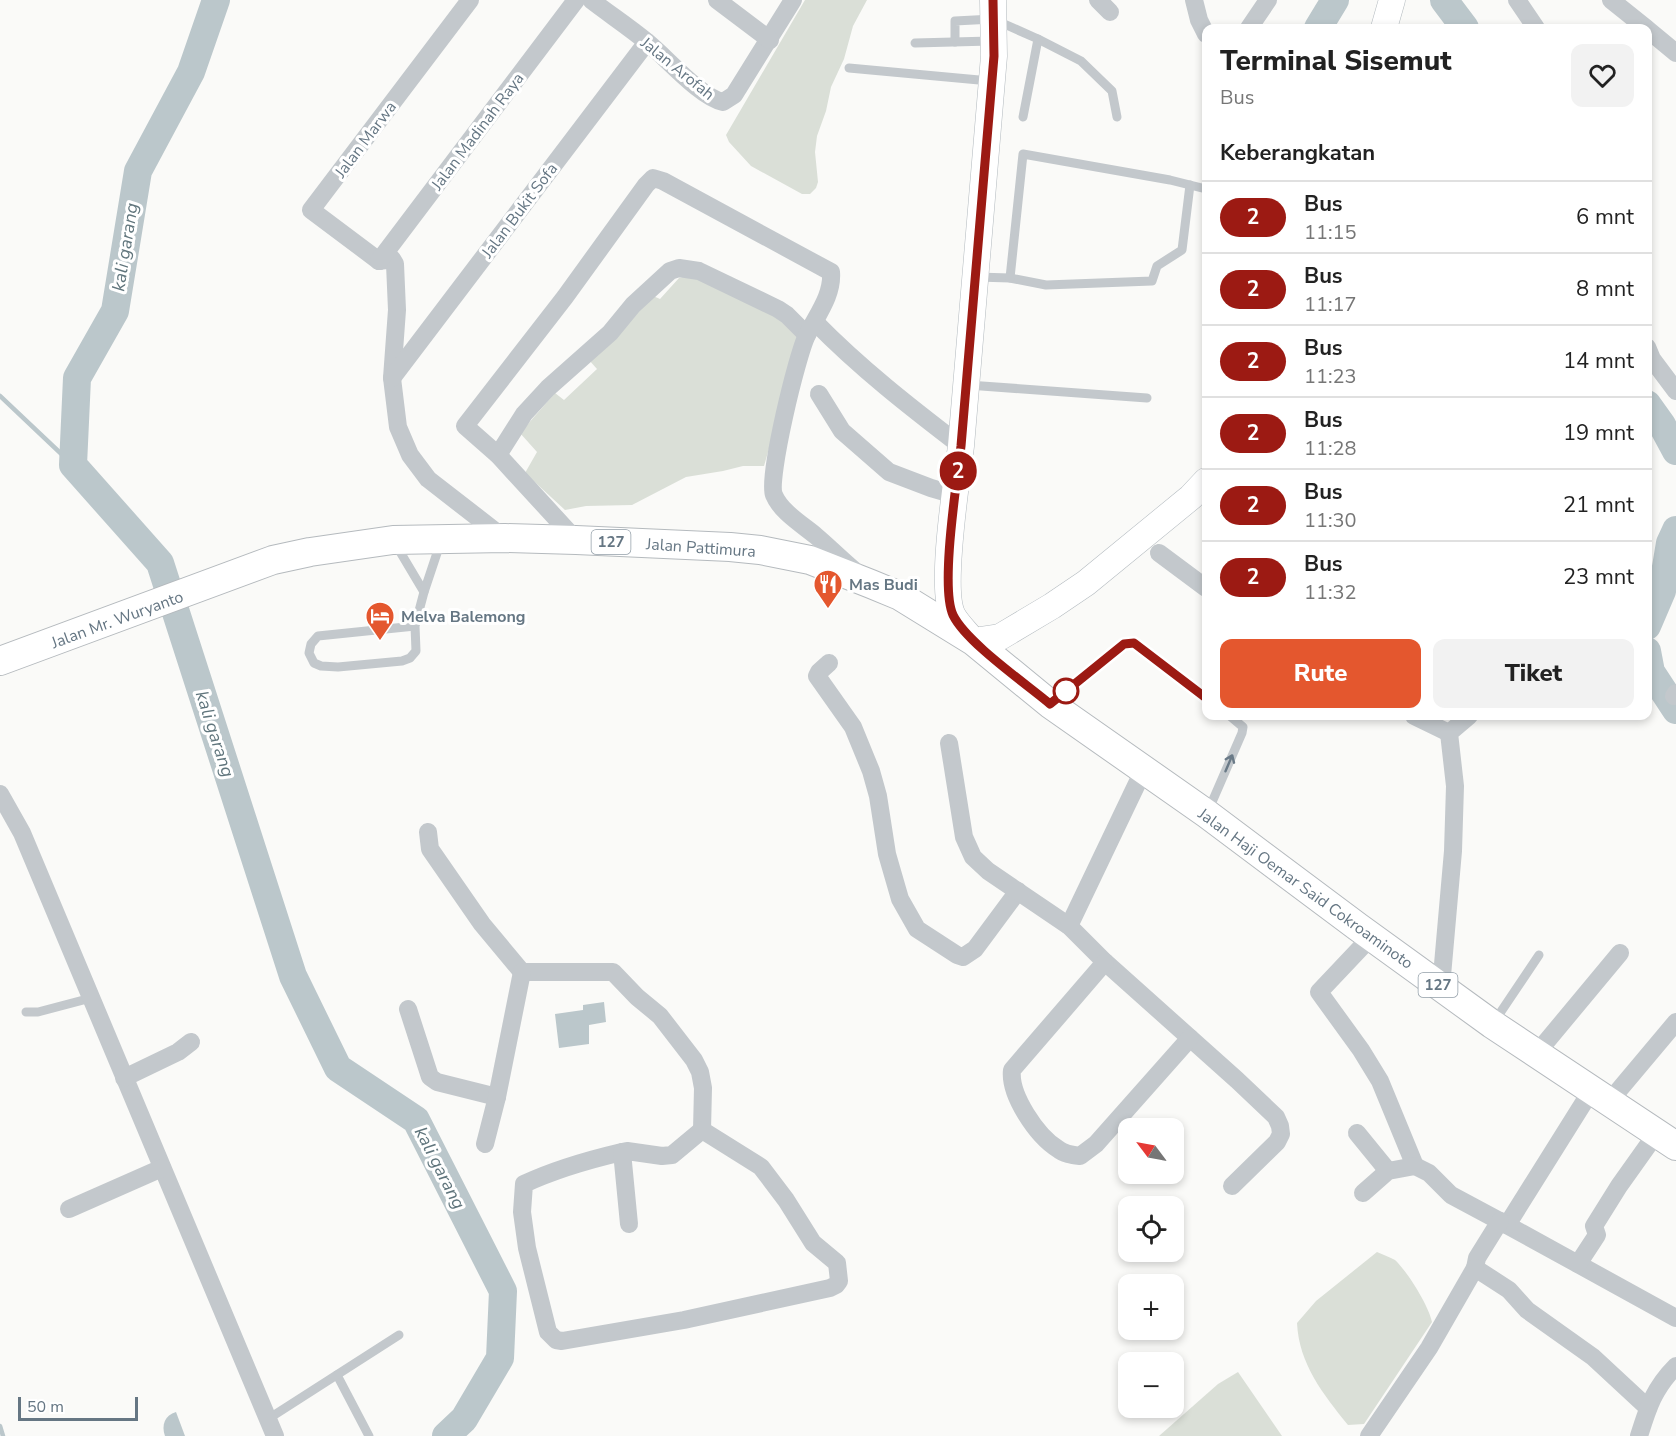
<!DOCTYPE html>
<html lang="id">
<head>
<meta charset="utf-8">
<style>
	:root { --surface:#fff; --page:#f2f2f2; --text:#222; --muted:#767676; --line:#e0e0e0; --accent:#e4572e }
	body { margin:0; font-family:"Nunito Sans",sans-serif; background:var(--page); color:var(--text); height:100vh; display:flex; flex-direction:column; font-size:22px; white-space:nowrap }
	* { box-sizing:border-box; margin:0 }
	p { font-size:20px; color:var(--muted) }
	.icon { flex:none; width:33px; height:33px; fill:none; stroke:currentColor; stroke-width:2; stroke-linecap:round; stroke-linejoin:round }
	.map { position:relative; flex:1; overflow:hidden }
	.panel { position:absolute; left:1202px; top:24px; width:450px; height:696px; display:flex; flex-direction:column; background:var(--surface); border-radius:12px; box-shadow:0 3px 9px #0003 }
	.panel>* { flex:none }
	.badge { padding:0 12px; border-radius:20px; font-size:21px; line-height:39px }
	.needle { width:39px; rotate:302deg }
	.fabs { position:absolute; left:1118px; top:1118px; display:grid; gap:12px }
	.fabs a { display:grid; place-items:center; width:66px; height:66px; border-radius:12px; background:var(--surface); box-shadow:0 3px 9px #0003; font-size:30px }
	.scale { position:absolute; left:18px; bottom:15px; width:120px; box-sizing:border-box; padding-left:6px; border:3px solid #657683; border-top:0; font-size:16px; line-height:21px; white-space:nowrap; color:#657683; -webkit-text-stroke:4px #fff; paint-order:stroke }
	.map>.badge { position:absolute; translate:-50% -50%; box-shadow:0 0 0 3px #fff }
	h2 { padding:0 18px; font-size:22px; line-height:54px }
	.round { display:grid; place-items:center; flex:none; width:63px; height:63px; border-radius:12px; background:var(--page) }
	.headline { display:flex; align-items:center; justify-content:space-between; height:102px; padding:0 18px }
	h1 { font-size:28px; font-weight:800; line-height:45px }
	.button { display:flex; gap:12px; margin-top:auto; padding:12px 18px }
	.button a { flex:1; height:69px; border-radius:12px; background:var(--accent); color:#fff; font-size:24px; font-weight:800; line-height:69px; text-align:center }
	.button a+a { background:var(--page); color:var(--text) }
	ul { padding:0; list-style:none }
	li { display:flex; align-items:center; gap:18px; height:72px; padding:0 18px; border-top:2px solid var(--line) }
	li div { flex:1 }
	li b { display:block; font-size:22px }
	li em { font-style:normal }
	li .badge { min-width:66px; font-weight:700; text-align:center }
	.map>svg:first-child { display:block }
	.green { fill:#dadfd7 }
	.water { fill:#bbc7cb }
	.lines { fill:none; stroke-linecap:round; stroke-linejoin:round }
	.stream { stroke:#bbc7cb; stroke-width:4.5 }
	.river { stroke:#bbc7cb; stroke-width:28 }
	.secondary-casing { stroke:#b3babf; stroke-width:27 }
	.primary-casing { stroke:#b5babe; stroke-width:30 }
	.lane { stroke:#c3c8cc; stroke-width:9 }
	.street { stroke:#c3c8cc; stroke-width:18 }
	.secondary { stroke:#fff; stroke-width:26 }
	.primary { stroke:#fff; stroke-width:28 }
	.oneway { stroke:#6a7a87 }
	.line-casing { stroke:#fff; stroke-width:14 }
	.line { stroke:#9c1a13; stroke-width:9 }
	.stop-dot { fill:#fff; stroke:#9c1a13; stroke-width:3 }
	.labels { text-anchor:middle; stroke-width:6; stroke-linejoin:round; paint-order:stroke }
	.shield { fill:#fff; stroke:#939fa8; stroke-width:1.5 }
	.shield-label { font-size:15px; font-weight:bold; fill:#657683 }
	.street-label { font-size:16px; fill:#657683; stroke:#fff }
	.poi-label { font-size:16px; font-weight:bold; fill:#657683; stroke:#fff; text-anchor:start }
	.water-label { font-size:18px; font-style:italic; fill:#60757c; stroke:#fff }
</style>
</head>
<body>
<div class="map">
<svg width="1676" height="1436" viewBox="0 0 1676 1436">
	<rect width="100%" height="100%" fill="#fafaf8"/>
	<!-- green -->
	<g class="green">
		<path d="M805 0H867L853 26 844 59 831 87 826 111 817 136 815 152 818 182 816 188 810 194H802L751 166 729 142 726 135Z"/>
		<path d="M698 273 776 317 797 334 798 348 764 466H743L723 471 686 477 632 505 586 506 565 510 525 473 537 452 520 433 555 393 564 400 597 369 589 360 651 295 660 299 679 278Z"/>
		<path d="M1377 1252C1383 1255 1390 1257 1395 1260 1407 1271 1429 1306 1432 1322L1364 1424 1348 1425C1323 1394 1299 1364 1297 1323L1316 1301Z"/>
		<path d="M1238 1372 1282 1436H1159L1218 1384Z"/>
	</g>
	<!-- water -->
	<g class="water">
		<path d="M604 1002 606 1022 589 1025V1044L559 1048 555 1014 583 1010V1005Z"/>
		<path d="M176 1412 185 1436H165C161 1425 165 1415 176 1412Z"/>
	</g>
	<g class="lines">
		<!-- stream -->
		<g class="stream">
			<path d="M0 396 73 465"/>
			<path d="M0 1426 3 1436"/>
		</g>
		<!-- river -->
		<g class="river">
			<path d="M216 0 191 72 138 171 115 311 77 378 73 465 160 563 293 976 338 1068 416 1120 503 1291 500 1358 464 1419 446 1436"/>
			<path d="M1444 0 1465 28"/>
			<path d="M1318 28 1335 0"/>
			<path d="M1647 404 1662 425 1676 451"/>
			<path d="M1647 626 1662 591 1670 543 1676 530"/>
			<path d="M1647 651 1651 672 1676 710"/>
		</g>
		<!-- secondary casing -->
		<g class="secondary-casing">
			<g id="secondary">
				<path d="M993 0 994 56 961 446C957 479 939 590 953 616 958 625 967 633 973 641L1000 637 1052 606 1086 583 1191 497 1206 481"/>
				<path d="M1384 28 1392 0"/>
			</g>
		</g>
		<!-- primary casing -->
		<g class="primary-casing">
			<path id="primary" d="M0 661 273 560 310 552 393 540 505 538 576 540 730 547 760 550 810 560 871 584 900 596 973 641 1050 704 1207 814 1358 927 1492 1024 1676 1146"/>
		</g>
		<!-- lane -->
		<g class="lane">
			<path d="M1038 39 1081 61 1112 91 1117 117"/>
			<path d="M955 42V21L993 19 1038 39 1023 117"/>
			<path d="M915 43 991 41"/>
			<path d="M849 68 990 81"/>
			<path d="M977 277 1010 278 1046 285 1152 281 1157 266 1182 250 1190 185"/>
			<path d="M1010 278 1023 154 1170 180 1206 189"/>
			<path d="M968 385 1147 398"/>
			<path d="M396 545 424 592"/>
			<path d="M415 626 318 636 311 644 309 653 314 663 321 666 338 667 402 661 410 658 416 651 415 626 424 592 440 544"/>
			<path d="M1053 702 1124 644 1134 643 1206 698"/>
			<path d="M1209 809 1242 733 1243 727 1230 716"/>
			<path d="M26 1012H38L91 998"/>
			<path d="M1494 1022 1539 955"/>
			<path d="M337 1375 369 1436"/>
			<path d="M268 1419 399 1335"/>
		</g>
		<!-- street -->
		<g class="street">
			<path d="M591 0C609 14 629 27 647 42 667 58 700 97 723 102L734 95 793 0"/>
			<path d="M717 0 770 40"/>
			<path d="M1098 0 1110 12"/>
			<path d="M1194 0 1199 20 1206 34"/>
			<path d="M1517 0 1536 28"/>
			<path d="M1611 0 1646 28"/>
			<path d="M1249 28 1268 0"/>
			<path d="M1647 29 1676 53"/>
			<path d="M379 261 311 210 470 0"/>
			<path d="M379 261 392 259 395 264 397 310 392 378 398 427 410 455 428 479 504 538"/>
			<path d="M379 261 576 0"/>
			<path d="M815 322C860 368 910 407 961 446"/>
			<path d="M1647 347 1652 359 1676 391"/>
			<path d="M392 378 647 42"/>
			<path d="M819 394 842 431 889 472 931 488 955 495"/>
			<path d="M498 455 524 414 548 388 610 333 633 305 670 271 679 268 699 271 778 309 787 315 807 335"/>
			<path d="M576 540 498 455 465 426 565 297 646 185 653 178 663 181 831 272C833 295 817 315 807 335 797 355 767 479 774 495 781 512 803 525 816 536 829 547 841 559 854 570"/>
			<path d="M1159 553 1206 588"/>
			<path d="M829 663 819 672 817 676 853 727 871 771 878 796 887 854 900 899 917 929 957 955 963 957 975 949 1018 891"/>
			<path d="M1674 696 1676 693"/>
			<path d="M1414 716 1449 733"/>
			<path d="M949 743 964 837 973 857 988 871 1069 926 1105 962 1237 1080 1276 1117 1280 1126 1281 1134 1277 1142 1232 1186"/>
			<path d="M0 794 22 833 275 1436"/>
			<path d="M428 832 430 849 482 924 522 972H613L637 997 660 1016 694 1060 700 1072 703 1088 702 1130 761 1167 786 1200 813 1243 837 1263 839 1281 836 1285 830 1288 684 1320 562 1341 556 1340 548 1332 527 1248 522 1212 524 1184C556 1169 588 1160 622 1152"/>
			<path d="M1069 926 1144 769"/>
			<path d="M1371 937 1319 992 1361 1050 1380 1081 1415 1166"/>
			<path d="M1105 962 1012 1070C1009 1095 1037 1136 1058 1149 1064 1154 1072 1155 1080 1156L1096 1144 1190 1038"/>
			<path d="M1441 987 1453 851 1455 786 1449 733 1469 716"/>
			<path d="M408 1009 430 1077 437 1082 497 1097"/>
			<path d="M1536 1054 1620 953"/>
			<path d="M124 1078 178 1052 191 1042"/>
			<path d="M1591 1091 1507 1225 1676 1318"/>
			<path d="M1608 1103 1676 1022"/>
			<path d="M1357 1133 1388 1171"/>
			<path d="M485 1144 497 1097 522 972"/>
			<path d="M1363 1193 1388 1171 1415 1166 1429 1173 1451 1195 1507 1225"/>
			<path d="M69 1209 162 1168"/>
			<path d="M1500 1221 1477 1258 1475 1268 1509 1290 1527 1310 1593 1357 1648 1408"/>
			<path d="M629 1224 622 1152 627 1151 662 1156 672 1155 702 1130"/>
			<path d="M1578 1264 1597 1235 1594 1226 1619 1186 1656 1134"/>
			<path d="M1369 1436 1429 1348 1475 1268"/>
			<path d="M1639 1436C1648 1407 1654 1388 1676 1366"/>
		</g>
		<!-- secondary -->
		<use href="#secondary" class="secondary"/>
		<!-- primary -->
		<use href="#primary" class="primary"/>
	</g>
	<!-- one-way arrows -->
	<defs><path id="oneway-shaft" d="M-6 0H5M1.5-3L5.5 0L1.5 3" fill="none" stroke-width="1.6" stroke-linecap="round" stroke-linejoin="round" transform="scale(1.5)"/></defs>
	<use class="oneway" href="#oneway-shaft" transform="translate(1229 763) rotate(-67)"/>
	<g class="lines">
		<!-- line casing -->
		<g class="line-casing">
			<path id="line" d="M993 0 994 56 961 446C957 481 940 587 953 615 966 642 1025 683 1050 704L1124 644 1134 643 1206 698"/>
		</g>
		<!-- line -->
		<use href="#line" class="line"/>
	</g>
	<!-- icons -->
	<defs>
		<g id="restaurant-pin" transform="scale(1.5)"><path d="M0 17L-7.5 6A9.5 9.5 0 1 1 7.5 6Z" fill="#e4572e" stroke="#fff"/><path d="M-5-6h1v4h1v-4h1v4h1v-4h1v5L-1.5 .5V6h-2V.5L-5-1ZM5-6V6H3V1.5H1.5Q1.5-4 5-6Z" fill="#fff"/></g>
		<g id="hotel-pin" transform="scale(1.5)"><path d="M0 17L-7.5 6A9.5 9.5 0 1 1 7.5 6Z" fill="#e4572e" stroke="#fff"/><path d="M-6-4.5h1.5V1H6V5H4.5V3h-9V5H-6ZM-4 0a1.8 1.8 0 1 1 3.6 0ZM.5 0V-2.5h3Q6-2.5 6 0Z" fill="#fff"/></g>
	</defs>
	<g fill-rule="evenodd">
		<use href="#restaurant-pin" x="828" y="584"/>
		<use href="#hotel-pin" x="380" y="616"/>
	</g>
	<!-- markers -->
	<circle class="stop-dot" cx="1066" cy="691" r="12"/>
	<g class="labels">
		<!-- shield labels -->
		<g class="shield">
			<rect x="591.5" y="530" width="39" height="24" rx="4.5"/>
			<rect x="1418.5" y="973" width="39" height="24" rx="4.5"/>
		</g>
		<g class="shield-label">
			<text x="611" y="547">127</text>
			<text x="1438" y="990">127</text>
		</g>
		<!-- street labels -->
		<g class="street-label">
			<text transform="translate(678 68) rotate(39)" y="6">Jalan Arofah</text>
			<text transform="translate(477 131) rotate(-53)" y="6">Jalan Madinah Raya</text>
			<text transform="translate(365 139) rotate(-53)" y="6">Jalan Marwa</text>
			<text transform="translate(519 210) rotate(-53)" y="6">Jalan Bukit Sofa</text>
			<text transform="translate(701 547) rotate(4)" y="6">Jalan Pattimura</text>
			<text transform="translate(117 619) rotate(-20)" y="6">Jalan Mr. Wuryanto</text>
			<text transform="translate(1306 888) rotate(36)" y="6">Jalan Haji Oemar Said Cokroaminoto</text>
		</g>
		<!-- poi labels -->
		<g class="poi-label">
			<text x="849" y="590">Mas Budi</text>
			<text x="401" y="622">Melva Balemong</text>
		</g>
		<!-- water labels -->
		<g class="water-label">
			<text transform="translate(125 247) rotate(-81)" y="6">kali garang</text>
			<text transform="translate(215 734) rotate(72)" y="6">kali garang</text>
			<text transform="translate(440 1168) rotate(63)" y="6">kali garang</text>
		</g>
	</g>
</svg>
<div class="fabs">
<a><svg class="needle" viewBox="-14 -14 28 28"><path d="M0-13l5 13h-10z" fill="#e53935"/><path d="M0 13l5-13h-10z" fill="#767676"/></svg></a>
<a><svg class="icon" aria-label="locate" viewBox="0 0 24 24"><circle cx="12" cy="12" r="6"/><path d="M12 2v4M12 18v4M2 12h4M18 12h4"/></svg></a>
<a>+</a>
<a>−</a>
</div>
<div class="scale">50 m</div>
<b class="badge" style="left:958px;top:471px;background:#9c1a13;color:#fff">2</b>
<section class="panel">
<div class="headline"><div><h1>Terminal Sisemut</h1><p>Bus</p></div><a class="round"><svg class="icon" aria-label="heart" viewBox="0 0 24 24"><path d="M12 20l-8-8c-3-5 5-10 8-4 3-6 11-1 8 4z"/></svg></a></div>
<h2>Keberangkatan</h2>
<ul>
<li><span class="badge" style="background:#9c1a13;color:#fff">2</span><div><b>Bus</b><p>11:15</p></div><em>6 mnt</em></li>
<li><span class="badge" style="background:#9c1a13;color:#fff">2</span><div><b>Bus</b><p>11:17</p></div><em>8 mnt</em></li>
<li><span class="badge" style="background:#9c1a13;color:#fff">2</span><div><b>Bus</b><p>11:23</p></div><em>14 mnt</em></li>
<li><span class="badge" style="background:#9c1a13;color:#fff">2</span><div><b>Bus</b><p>11:28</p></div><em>19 mnt</em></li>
<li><span class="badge" style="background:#9c1a13;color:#fff">2</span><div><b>Bus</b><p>11:30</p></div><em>21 mnt</em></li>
<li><span class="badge" style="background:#9c1a13;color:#fff">2</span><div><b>Bus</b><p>11:32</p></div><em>23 mnt</em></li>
</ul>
<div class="button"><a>Rute</a><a>Tiket</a></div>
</section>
</div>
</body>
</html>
